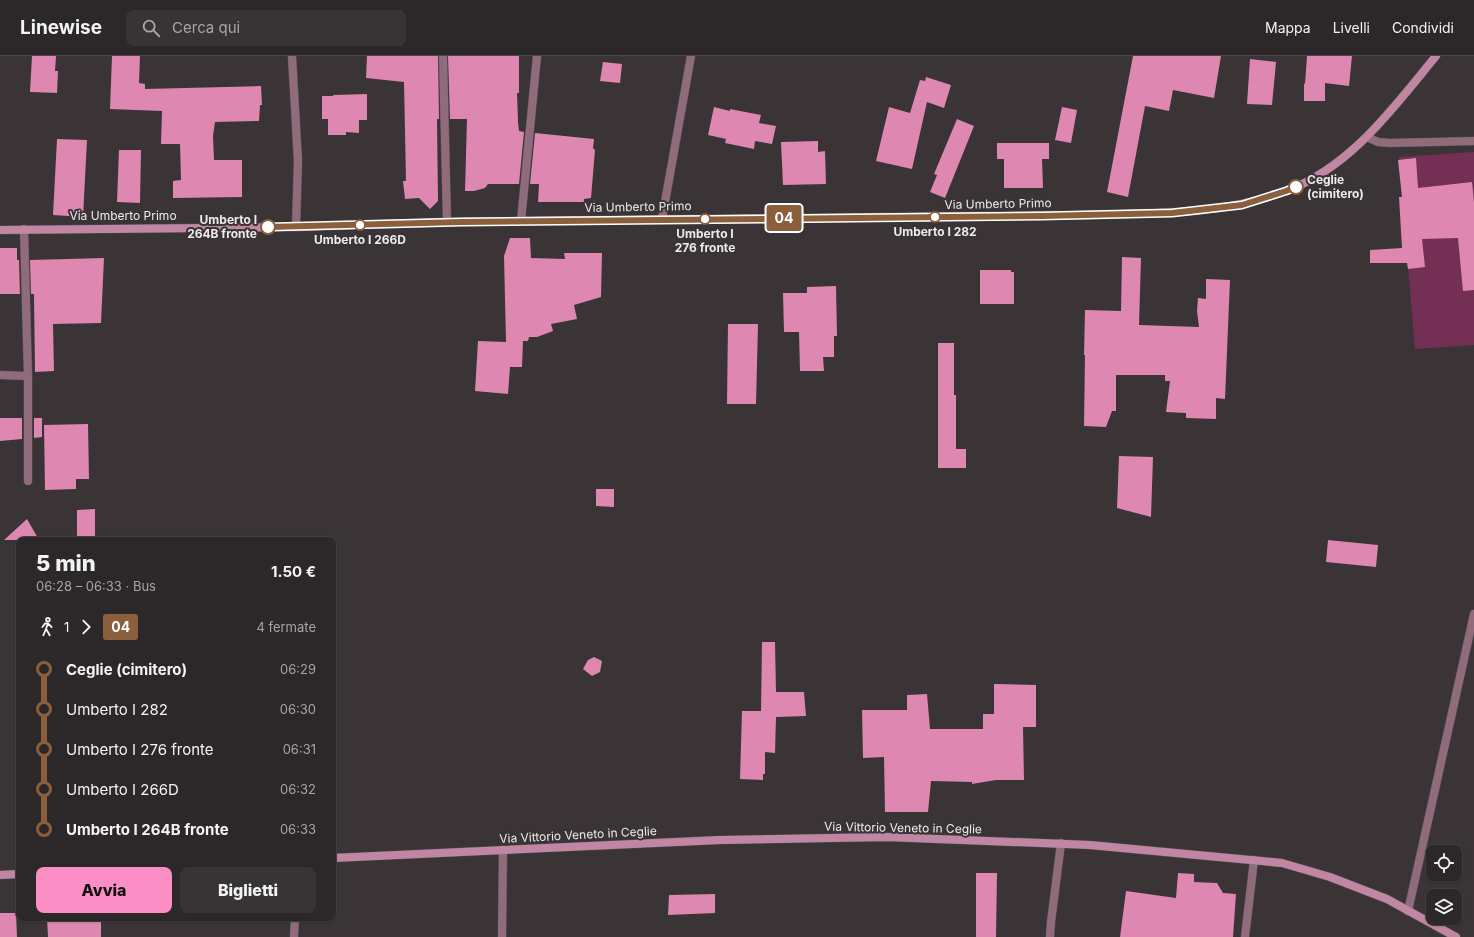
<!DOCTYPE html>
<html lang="it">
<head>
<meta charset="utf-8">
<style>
	:root { --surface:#2c2729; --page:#383335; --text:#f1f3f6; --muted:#a6a5a8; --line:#484446; --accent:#fb8fc5 }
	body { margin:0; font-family:Inter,sans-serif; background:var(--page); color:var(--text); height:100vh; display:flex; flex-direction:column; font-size:15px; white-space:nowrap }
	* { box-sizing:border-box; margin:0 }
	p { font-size:13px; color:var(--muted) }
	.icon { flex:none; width:22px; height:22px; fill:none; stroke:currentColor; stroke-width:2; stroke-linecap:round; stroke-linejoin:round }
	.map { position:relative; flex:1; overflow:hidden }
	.side { position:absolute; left:16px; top:481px; width:320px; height:384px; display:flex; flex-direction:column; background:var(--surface); border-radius:8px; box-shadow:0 1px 3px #0004,0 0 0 1px var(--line) }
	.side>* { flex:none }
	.badge { padding:0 8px; border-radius:3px; font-size:14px; line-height:26px }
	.tools { position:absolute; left:1426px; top:789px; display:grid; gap:8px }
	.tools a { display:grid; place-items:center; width:36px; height:36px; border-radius:8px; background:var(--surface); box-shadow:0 1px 3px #0004,0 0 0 1px var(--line); font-size:20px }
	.map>.badge { position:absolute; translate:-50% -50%; box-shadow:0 0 0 2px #fff }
	.legs { display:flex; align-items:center; gap:6px; height:44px; padding:0 20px; font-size:13px }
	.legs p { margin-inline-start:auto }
	.summary { display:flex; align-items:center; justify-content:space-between; height:68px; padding:0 20px }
	h1 { font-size:22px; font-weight:800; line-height:30px }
	.button { display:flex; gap:8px; margin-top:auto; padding:8px 20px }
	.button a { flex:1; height:46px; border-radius:8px; background:var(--accent); color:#111; font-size:16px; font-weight:800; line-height:46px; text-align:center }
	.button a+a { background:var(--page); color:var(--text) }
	ul { padding:0 20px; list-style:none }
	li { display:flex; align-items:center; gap:14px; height:40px; font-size:15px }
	li i { display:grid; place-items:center; width:6px; height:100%; margin:0 5px; background:currentColor }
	li i::after { content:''; width:10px; height:10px; margin:-5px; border:3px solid; border-radius:50%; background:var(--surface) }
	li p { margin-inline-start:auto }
	li:first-child i { background:linear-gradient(#0000 50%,currentColor 0) }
	li:last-child i { background:linear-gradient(currentColor 50%,#0000 0) }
	header { display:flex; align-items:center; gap:24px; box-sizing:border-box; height:56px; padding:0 20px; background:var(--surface); border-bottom:1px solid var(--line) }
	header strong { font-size:19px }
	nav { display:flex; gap:22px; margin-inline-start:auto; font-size:14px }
	.search { width:280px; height:36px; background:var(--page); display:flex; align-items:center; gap:10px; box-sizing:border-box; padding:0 14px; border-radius:8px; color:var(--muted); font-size:15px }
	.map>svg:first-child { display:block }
	.green { fill:#743054 }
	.building { fill:#dd87b1 }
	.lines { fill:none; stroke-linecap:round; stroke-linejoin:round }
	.service-casing { stroke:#575154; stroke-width:9 }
	.minor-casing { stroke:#575154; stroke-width:9 }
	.secondary-casing { stroke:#575154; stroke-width:9 }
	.service { stroke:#8f6b7b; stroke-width:8 }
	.minor { stroke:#8f6b7b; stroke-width:8 }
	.secondary { stroke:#c187a2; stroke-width:8 }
	.line-1-casing { stroke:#fff; stroke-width:9 }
	.line-1 { stroke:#8b5e3c; stroke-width:6 }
	.stop-1-dot { fill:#fff; stroke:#8b5e3c; stroke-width:2 }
	.labels { text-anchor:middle; stroke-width:4; stroke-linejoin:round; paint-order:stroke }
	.stop-label { font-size:12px; font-weight:bold; fill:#edeaeb; stroke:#3a3437 }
	.street-label { font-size:12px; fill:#edeaeb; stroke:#3a3437 }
</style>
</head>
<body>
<header>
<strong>Linewise</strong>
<div class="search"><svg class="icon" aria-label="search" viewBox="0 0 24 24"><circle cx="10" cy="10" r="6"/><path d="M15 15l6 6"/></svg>Cerca qui</div>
<nav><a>Mappa</a><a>Livelli</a><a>Condividi</a></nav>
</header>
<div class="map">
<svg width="1474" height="881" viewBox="0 0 1474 881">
	<rect width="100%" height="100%" fill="#3a3437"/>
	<!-- green -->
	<path class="green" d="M1474 96V289L1415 293 1399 101Z"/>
	<!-- building -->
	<g class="building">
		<path d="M32 0H56L55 15H58L57 37 30 36Z"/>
		<path d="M112 0H140L139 27 145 28V33L261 30 262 49H260L259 65 215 66 213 80 214 104H242V141L173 142V125L181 124 180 88H161L162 55 110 53Z"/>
		<path d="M367 0H438L439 63H437L438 145 430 153 419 142 405 143 403 125H406L404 26 366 22Z"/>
		<path d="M448 0H519V37H517L518 66 519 75 524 76 519 128H488L485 132 474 135H465L467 63H450Z"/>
		<path d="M1133 0H1221L1214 42 1173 34 1169 55 1145 50 1128 141 1107 136Z"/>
		<path d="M1307 0H1352L1349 30 1325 27V45H1304V27L1305 28Z"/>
		<path d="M1250 3 1276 6 1272 49 1247 48Z"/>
		<path d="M603 6 622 8 620 27 600 25Z"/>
		<path d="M926 21 951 29 944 52 927 46 912 113 876 105 889 51 910 57 920 24 925 25Z"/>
		<path d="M367 38V64H359V77L346 76V79H328V63H322V40H333V39Z"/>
		<path d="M714 51 730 55V53L761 59 759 67 776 70 772 88 755 85 754 93 725 87 726 83 708 79Z"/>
		<path d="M1062 51 1077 54 1071 87 1055 84Z"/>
		<path d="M957 63 974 70 945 142 930 136 937 119 934 118Z"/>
		<path d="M535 77 594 83 593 92 595 94 591 142 584 143V146H538L539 128H530Z"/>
		<path d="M57 83 87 84 83 161 53 159Z"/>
		<path d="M818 85V96L825 95 826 128 783 129 781 86Z"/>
		<path d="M997 87H1049V103H1042L1043 132H1004V103H997Z"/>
		<path d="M119 94H141L140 147 117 146Z"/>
		<path d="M1416 102 1418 132 1472 126 1474 146V234L1463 235 1458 182 1422 183 1425 211 1408 213 1407 207H1370V194L1402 192 1399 141H1402L1398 104Z"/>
		<path d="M510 182H530L531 202 565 203 564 197H602L601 241 574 249 577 263 551 268 553 275 537 281H529L528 285H523L522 311H510L508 338 475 335 478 285 506 286 504 200Z"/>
		<path d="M0 192H17V204H19L20 238H0Z"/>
		<path d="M1122 201 1141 202 1139 269 1199 271 1197 255 1198 242 1206 243V223L1230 224 1225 343 1216 342V363L1186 362V357L1166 356 1170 325H1165V319H1116V355H1112L1106 371 1084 370 1085 299H1084L1085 254 1121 255Z"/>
		<path d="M104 202 101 267 53 268 54 315 35 316 34 238H31L30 204Z"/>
		<path d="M980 214H1011V216H1014V248H980Z"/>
		<path d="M836 230 837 280H834V301H823L824 315H800L799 276H784L783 237H807V231Z"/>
		<path d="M728 268H758L756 348H727Z"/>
		<path d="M938 287H954V339H956V393H966V412H938Z"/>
		<path d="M0 362H22V383L0 385Z"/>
		<path d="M34 362H42V381L34 382Z"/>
		<path d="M88 368 89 423H76V433L45 434 44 369Z"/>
		<path d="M1119 400 1153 401 1151 461 1117 452Z"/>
		<path d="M596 433H614V451L596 450Z"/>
		<path d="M95 453V484H77V454Z"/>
		<path d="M27 463 39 484H4Z"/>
		<path d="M1328 484 1378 489 1376 511 1326 506Z"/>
		<path d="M762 586H775L776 636H804L806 660 776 661 775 697 765 696V718H763V724L740 723 742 655H761Z"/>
		<path d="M594 601 602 605 600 616 592 620 583 613 588 604Z"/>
		<path d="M994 628 1036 629V671H1023L1024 724H996L972 728V726L931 725 928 756H885L884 701 863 702 862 654H907V639L927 638 930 673H983V658H994Z"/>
		<path d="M976 817H997L996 881H976Z"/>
		<path d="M1178 817 1194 818V826L1217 827 1223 837 1236 838 1233 881H1120L1126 835 1176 842Z"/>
		<path d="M715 838V857L668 859 669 839Z"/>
		<path d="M0 857H16L17 881H0Z"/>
		<path d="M47 862H101V881H48Z"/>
	</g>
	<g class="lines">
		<!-- service casing -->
		<g class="service-casing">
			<path id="service" d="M294 881 295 862"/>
		</g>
		<!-- minor casing -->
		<g class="minor-casing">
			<g id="minor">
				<path d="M292 0 298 105 296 171"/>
				<path d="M443 0 447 166"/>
				<path d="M1367 81 1378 86 1390 87 1474 85"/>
				<path d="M662 163 691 0"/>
				<path d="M521 165 537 0"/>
				<path d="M24 173 28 320V425"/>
				<path d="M0 319 28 320"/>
				<path d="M1408 855 1474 558"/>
				<path d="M502 881 503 794"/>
				<path d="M1050 881 1051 866 1061 787"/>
				<path d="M1245 881 1254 804"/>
			</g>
		</g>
		<!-- secondary casing -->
		<g class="secondary-casing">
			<g id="secondary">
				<path d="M0 174 296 171 447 166 521 165C676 163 830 162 985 160 1029 160 1073 159 1117 158 1174 157 1231 156 1286 135 1351 111 1393 52 1436 0"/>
				<path d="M333 802 720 784 887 781 1090 789 1282 807 1330 821 1387 843 1456 881"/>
				<path d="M0 819 19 818"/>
			</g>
		</g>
		<!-- service -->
		<use href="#service" class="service"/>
		<!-- minor -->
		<use href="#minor" class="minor"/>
		<!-- secondary -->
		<use href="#secondary" class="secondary"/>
	</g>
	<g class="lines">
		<!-- line-1 casing -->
		<g class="line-1-casing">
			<path id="line-1" d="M268 171 462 166 1042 160 1172 157 1242 149 1286 135 1296 131"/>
		</g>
		<!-- line-1 -->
		<use href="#line-1" class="line-1"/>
	</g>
	<!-- markers -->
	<g class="stop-1-dot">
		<circle cx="1296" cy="131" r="7"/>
		<circle cx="935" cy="161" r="5"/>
		<circle cx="705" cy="163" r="5"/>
		<circle cx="360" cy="169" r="5"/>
		<circle cx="268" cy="171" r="7"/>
	</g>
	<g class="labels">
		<!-- stop labels -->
		<g class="stop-label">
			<text x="1307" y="128" text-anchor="start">Ceglie<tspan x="1307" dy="14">(cimitero)</tspan></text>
			<text x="257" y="168" text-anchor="end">Umberto I<tspan x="257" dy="14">264B fronte</tspan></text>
			<text x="935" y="180">Umberto I 282</text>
			<text x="705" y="182">Umberto I<tspan x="705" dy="14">276 fronte</tspan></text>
			<text x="360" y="188">Umberto I 266D</text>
		</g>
		<!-- street labels -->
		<g class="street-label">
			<text transform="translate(998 148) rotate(-1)" y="4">Via Umberto Primo</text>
			<text transform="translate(638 151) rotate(-1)" y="4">Via Umberto Primo</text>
			<text x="123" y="164">Via Umberto Primo</text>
			<text transform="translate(903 772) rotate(1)" y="4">Via Vittorio Veneto in Ceglie</text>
			<text transform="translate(578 779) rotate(-3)" y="4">Via Vittorio Veneto in Ceglie</text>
		</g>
	</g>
</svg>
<div class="tools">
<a><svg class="icon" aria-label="locate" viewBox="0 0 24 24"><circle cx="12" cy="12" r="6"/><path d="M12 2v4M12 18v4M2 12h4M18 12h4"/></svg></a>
<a><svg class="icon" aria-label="layers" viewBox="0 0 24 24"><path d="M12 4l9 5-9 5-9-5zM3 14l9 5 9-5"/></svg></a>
</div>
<b class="badge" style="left:784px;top:162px;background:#8b5e3c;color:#fff">04</b>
<section class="side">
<div class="summary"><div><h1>5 min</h1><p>06:28 – 06:33 · Bus</p></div><b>1.50 €</b></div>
<div class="legs"><svg class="icon" aria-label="walk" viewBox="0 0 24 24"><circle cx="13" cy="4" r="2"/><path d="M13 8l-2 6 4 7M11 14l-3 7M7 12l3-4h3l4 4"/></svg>1<svg class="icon" aria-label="forward" viewBox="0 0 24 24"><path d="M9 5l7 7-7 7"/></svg><b class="badge" style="background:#8b5e3c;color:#fff">04</b><p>4 fermate</p></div>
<ul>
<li><i style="color:#8b5e3c"></i><b>Ceglie (cimitero)</b><p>06:29</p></li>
<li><i style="color:#8b5e3c"></i><span>Umberto I 282</span><p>06:30</p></li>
<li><i style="color:#8b5e3c"></i><span>Umberto I 276 fronte</span><p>06:31</p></li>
<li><i style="color:#8b5e3c"></i><span>Umberto I 266D</span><p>06:32</p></li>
<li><i style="color:#8b5e3c"></i><b>Umberto I 264B fronte</b><p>06:33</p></li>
</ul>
<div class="button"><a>Avvia</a><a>Biglietti</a></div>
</section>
</div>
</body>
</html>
